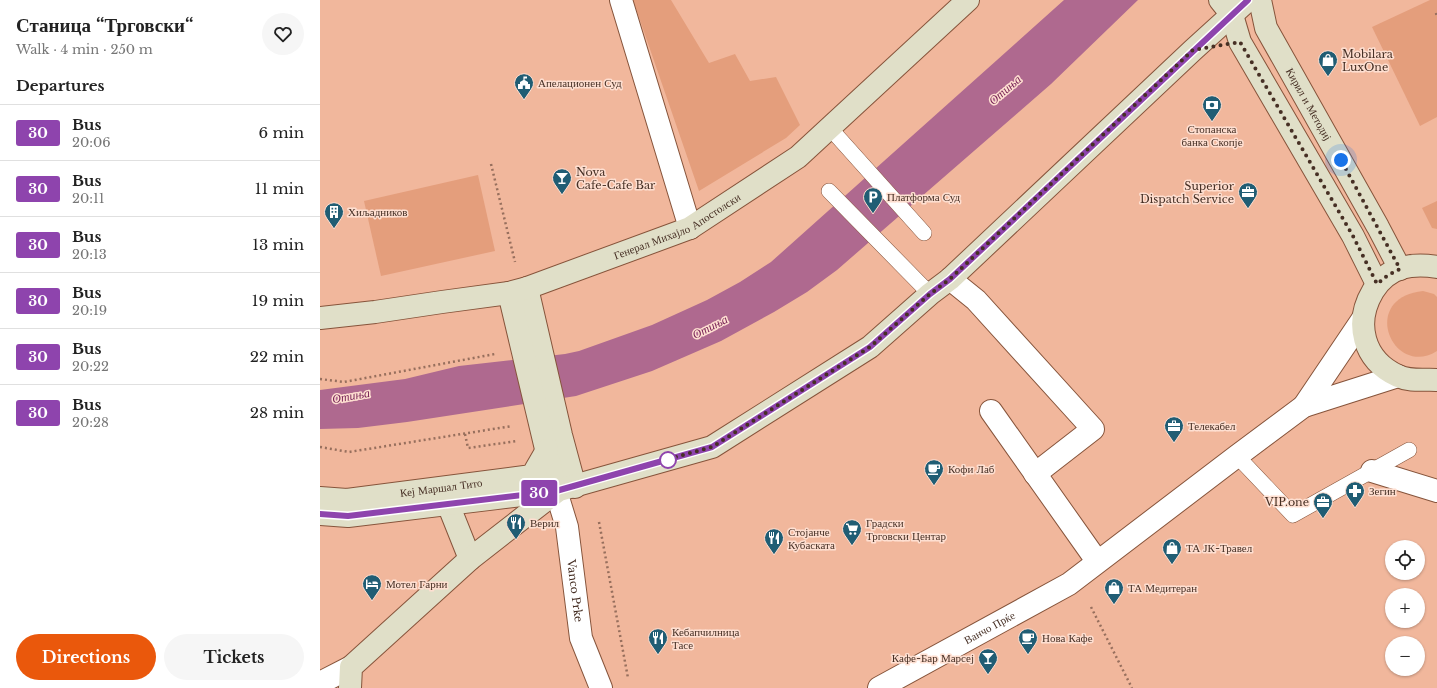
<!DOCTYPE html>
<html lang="en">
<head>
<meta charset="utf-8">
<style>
	:root { --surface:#fff; --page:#f6f6f6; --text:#222; --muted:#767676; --line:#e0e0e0; --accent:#ea580c }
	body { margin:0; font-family:"Libre Baskerville",serif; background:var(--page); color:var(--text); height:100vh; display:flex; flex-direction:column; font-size:15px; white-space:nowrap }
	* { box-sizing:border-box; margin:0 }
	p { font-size:13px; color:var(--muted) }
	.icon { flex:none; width:22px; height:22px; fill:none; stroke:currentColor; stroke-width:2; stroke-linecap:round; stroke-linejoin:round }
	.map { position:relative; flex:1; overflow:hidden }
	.sheet { display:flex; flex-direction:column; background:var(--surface); width:320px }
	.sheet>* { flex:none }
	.badge { padding:0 8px; border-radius:3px; font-size:14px; line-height:26px }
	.buttons { position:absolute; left:1065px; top:540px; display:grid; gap:8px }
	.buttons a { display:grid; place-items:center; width:40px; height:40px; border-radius:50%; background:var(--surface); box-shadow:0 1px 3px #0004; font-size:20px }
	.you { position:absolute; width:20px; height:20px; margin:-10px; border:3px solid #fff; border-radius:50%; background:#1a73e8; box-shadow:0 0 0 6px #1a73e833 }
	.map>.badge { position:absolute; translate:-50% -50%; box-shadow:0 0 0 2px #fff }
	h2 { padding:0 16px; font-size:15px; line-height:36px }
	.round { display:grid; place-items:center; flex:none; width:42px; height:42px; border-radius:21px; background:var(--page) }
	.overview { display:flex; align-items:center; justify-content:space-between; height:68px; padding:0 16px }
	h1 { font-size:19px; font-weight:800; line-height:30px }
	.button { display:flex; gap:8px; margin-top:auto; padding:8px 16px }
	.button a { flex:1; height:46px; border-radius:24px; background:var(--accent); color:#fff; font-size:16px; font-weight:800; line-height:46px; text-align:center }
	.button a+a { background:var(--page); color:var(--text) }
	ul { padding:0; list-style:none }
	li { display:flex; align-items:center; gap:12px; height:56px; padding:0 16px; border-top:1px solid var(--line) }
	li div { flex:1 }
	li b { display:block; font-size:15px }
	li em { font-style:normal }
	li .badge { min-width:44px; font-weight:700; text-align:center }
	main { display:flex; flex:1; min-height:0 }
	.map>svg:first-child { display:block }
	.green { fill:#e49e7c }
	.water { fill:#af698f }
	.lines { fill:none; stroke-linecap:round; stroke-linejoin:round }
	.lane-casing { stroke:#86543b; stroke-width:16 }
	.street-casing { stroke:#86543b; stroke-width:24 }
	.secondary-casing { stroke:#86543b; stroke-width:24 }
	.path { stroke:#976f5d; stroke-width:2.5; stroke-dasharray:2 3; stroke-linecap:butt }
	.lane { stroke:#fff; stroke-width:15 }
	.street { stroke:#fff; stroke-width:22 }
	.secondary { stroke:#e0dfc8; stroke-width:22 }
	.line-casing { stroke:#fff; stroke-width:9 }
	.line { stroke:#8e44ad; stroke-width:6 }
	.walk { stroke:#462f24; stroke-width:4; stroke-dasharray:0 7.2 }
	.stop-dot { fill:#fff; stroke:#8e44ad; stroke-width:2 }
	.labels { text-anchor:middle; stroke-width:3; stroke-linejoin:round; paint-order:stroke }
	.poi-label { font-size:11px; fill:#462f24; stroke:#fedfd1; text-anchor:start }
	.street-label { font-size:11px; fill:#462f24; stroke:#fedfd1 }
	.water-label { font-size:12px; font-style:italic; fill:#772256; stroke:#fedfd1 }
</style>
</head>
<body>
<main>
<section class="sheet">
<div class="overview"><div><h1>Станица “Трговски“</h1><p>Walk · 4 min · 250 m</p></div><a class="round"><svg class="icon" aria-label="heart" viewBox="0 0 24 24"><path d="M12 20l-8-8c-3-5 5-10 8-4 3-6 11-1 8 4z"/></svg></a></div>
<h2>Departures</h2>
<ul>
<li><span class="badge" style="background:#8e44ad;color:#fff">30</span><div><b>Bus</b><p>20:06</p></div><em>6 min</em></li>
<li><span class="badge" style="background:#8e44ad;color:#fff">30</span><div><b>Bus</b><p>20:11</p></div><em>11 min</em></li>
<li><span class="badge" style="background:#8e44ad;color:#fff">30</span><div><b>Bus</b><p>20:13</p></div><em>13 min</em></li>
<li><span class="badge" style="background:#8e44ad;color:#fff">30</span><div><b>Bus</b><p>20:19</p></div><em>19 min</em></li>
<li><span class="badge" style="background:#8e44ad;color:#fff">30</span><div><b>Bus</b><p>20:22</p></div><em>22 min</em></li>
<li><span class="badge" style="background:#8e44ad;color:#fff">30</span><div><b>Bus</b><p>20:28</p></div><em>28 min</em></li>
</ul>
<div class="button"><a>Directions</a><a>Tickets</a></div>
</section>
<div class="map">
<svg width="1117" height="688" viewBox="0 0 1117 688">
	<rect width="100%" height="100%" fill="#f1b79c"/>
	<!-- green -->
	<g class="green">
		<path d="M313 0H351L389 63 415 54 430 81 456 77 480 125 466 138 379 191Z"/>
		<path d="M1110 0H1117V117L1100 126 1052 27Z"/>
		<path d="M158 175 175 251 61 276 44 201Z"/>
		<path d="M1117 201V229L1112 228 1102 208Z"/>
		<path d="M1103 291 1114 294 1117 297V351C1073 379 1038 298 1103 291Z"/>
	</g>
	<!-- water -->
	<path class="water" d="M744 0H818L731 84 517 270 487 292 454 312 401 341 332 371 256 396 87 422 38 428 0 429V390L85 379 139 366 245 354 259 351 332 325 387 300 420 282 451 262Z"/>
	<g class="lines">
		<!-- lane casing -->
		<g class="lane-casing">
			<g id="lane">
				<path d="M509 127 604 233"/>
				<path d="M509 191 610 294"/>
				<path d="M917 456 973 515 1089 450"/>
			</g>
		</g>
		<!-- street casing -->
		<g class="street-casing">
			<g id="street">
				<path d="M301 0 370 228"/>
				<path d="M630 279 656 300 773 429 715 474"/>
				<path d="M984 406 1042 320"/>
				<path d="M671 411 777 561"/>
				<path d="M1052 471 1117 491"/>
				<path id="s1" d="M236 491 247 527 261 638 281 688"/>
				<path d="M0 683 31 667"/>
				<path id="s2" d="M559 688 749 584 917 456 984 406 1078 376"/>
			</g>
		</g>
		<!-- secondary casing -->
		<g class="secondary-casing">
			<g id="secondary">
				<path d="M900 0 912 15 920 42 1033 236 1057 284"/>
				<path id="s3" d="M940 0 946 28 1058 227 1080 269"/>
				<path d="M1117 267C1105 265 1092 265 1081 268 1069 272 1059 281 1053 291 1034 323 1043 360 1078 376 1091 382 1104 379 1117 380"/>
				<path d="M207 288 241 435 255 487"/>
				<path d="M189 293 236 491"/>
				<path id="s4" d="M0 318 55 312 122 302 189 293 207 288 370 228 478 157 648 0"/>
				<path id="s5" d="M0 498 27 500 212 476 227 450"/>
				<path d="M128 504 150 559"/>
				<path d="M0 514 28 516 236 491 392 447 550 347 610 294 630 279 873 50 928 0"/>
				<path d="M30 688 31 667 150 559 236 492"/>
			</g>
		</g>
		<!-- path -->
		<g class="path">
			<path d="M1116 13 1117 17"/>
			<path d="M171 164 195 262"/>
			<path d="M0 379 24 382 175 354"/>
			<path d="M145 434 148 448 197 441"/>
			<path d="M0 447 29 452 192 426"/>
			<path d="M279 522 308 678"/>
			<path d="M771 607 812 688"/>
		</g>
		<!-- lane -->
		<use href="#lane" class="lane"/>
		<!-- street -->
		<use href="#street" class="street"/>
		<!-- secondary -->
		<use href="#secondary" class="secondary"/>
	</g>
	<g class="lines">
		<!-- line casing -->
		<g class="line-casing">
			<path id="line" d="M0 514 28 516 236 491 392 447 550 347 610 294 630 279 928 0"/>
		</g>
		<!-- line -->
		<use href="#line" class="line"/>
		<!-- walk -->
		<path class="walk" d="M348 460H345L392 447 550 347 610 294 630 279 873 50 920 42 1033 236 1057 284 1068 275 1080 269 1021 160"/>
	</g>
	<!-- icons -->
	<defs>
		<g id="shop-pin" transform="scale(1)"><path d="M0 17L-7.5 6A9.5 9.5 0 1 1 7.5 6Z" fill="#205d74" stroke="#fedfd1"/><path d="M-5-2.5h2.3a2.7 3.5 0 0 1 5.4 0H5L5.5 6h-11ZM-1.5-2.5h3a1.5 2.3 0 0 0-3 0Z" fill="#fff"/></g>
		<g id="civic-pin" transform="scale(1)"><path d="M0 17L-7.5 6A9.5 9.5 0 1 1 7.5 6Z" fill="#205d74" stroke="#fedfd1"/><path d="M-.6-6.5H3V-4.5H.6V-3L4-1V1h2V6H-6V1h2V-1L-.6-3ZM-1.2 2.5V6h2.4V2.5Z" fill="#fff"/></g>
		<g id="bank-pin" transform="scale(1)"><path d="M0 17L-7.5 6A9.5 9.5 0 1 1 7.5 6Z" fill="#205d74" stroke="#fedfd1"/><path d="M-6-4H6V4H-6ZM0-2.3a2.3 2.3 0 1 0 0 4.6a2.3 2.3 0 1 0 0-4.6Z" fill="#fff"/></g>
		<g id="bar-pin" transform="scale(1)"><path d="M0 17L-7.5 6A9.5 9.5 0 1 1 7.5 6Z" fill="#205d74" stroke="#fedfd1"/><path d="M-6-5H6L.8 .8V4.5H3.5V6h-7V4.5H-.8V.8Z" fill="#fff"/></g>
		<g id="office-pin" transform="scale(1)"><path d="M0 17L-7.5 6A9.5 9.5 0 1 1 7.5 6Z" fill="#205d74" stroke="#fedfd1"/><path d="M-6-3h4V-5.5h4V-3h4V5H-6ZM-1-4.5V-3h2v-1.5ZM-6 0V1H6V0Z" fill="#fff"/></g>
		<g id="parking-pin" transform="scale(1)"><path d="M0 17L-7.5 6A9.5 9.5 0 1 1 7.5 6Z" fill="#205d74" stroke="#fedfd1"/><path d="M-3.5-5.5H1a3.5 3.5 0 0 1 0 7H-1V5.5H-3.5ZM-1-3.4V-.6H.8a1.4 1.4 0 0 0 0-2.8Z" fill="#fff"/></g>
		<g id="building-pin" transform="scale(1)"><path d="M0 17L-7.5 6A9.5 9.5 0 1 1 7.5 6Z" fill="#205d74" stroke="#fedfd1"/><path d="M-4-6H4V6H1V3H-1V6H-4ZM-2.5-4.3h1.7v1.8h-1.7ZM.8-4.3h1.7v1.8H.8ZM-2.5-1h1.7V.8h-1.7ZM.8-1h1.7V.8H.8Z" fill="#fff"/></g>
		<g id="cafe-pin" transform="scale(1)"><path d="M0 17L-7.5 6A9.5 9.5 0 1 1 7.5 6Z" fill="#205d74" stroke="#fedfd1"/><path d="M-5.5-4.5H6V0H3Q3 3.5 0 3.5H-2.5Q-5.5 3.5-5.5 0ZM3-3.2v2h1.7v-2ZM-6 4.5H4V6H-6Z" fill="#fff"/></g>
		<g id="pharmacy-pin" transform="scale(1)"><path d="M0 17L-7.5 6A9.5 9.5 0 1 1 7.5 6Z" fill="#205d74" stroke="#fedfd1"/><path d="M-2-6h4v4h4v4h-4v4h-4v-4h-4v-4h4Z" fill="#fff"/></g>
		<g id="restaurant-pin" transform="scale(1)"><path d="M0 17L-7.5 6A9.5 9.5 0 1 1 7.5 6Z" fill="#205d74" stroke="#fedfd1"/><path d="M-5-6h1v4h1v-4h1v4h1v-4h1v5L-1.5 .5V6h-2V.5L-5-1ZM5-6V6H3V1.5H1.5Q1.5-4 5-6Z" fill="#fff"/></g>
		<g id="supermarket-pin" transform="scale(1)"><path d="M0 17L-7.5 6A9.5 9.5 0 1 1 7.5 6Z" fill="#205d74" stroke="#fedfd1"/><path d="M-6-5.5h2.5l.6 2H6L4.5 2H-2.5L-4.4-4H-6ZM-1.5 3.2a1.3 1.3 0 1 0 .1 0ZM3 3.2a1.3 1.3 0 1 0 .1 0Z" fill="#fff"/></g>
		<g id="hotel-pin" transform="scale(1)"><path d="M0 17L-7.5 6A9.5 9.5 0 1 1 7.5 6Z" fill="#205d74" stroke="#fedfd1"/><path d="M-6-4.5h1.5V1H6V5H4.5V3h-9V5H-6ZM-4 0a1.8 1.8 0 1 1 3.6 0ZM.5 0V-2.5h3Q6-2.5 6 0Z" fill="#fff"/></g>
	</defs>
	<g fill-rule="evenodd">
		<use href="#shop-pin" x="1008" y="60"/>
		<use href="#civic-pin" x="204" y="83"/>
		<use href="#bank-pin" x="892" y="105"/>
		<use href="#bar-pin" x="242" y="178"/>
		<use href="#office-pin" x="928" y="192"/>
		<use href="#parking-pin" x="553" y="197"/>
		<use href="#building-pin" x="14" y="212"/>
		<use href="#office-pin" x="854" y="426"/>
		<use href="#cafe-pin" x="614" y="469"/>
		<use href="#pharmacy-pin" x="1035" y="491"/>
		<use href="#office-pin" x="1003" y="502"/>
		<use href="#restaurant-pin" x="196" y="523"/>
		<use href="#supermarket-pin" x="532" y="529"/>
		<use href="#restaurant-pin" x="454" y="538"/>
		<use href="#shop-pin" x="852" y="548"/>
		<use href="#hotel-pin" x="52" y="584"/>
		<use href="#shop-pin" x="794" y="588"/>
		<use href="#restaurant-pin" x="338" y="638"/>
		<use href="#cafe-pin" x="708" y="638"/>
		<use href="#bar-pin" x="668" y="658"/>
	</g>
	<!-- markers -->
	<circle class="stop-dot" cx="348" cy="460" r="8"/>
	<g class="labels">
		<!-- poi labels -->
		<g class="poi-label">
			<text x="1022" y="58">Mobilara<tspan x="1022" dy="13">LuxOne</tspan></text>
			<text x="218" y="87">Апелационен Суд</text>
			<text x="892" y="133" text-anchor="middle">Стопанска<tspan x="892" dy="13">банка Скопје</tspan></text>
			<text x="256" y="176">Nova<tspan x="256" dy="13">Cafe-Cafe Bar</tspan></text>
			<text x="914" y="190" text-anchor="end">Superior<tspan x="914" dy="13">Dispatch Service</tspan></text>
			<text x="567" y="201">Платформа Суд</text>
			<text x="28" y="216">Хиљадников</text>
			<text x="868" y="430">Телекабел</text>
			<text x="628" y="473">Кофи Лаб</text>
			<text x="1049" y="495">Зегин</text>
			<text x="989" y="506" text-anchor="end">VIP.one</text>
			<text x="210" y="527">Верил</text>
			<text x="546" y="527">Градски<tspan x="546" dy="13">Трговски Центар</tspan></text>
			<text x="468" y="536">Стојанче<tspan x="468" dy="13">Кубаската</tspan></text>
			<text x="866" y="552">ТА ЈК-Травел</text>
			<text x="66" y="588">Мотел Гарни</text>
			<text x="808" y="592">ТА Медитеран</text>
			<text x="352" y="636">Кебапчилница<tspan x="352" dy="13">Тасе</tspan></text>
			<text x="722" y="642">Нова Кафе</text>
			<text x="654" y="662" text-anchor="end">Кафе-Бар Марсеј</text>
		</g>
		<!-- street labels -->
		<g class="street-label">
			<text dy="4" stroke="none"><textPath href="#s3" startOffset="116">Кирил и Методиј</textPath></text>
			<text dy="4" stroke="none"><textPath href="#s4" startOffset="372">Генерал Михајло Апостолски</textPath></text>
			<text dy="4" stroke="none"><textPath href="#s5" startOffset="122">Кеј Маршал Тито</textPath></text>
			<text dy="4" stroke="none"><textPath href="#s1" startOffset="102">Vanco Prke</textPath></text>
			<text dy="4" stroke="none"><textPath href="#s2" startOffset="126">Ванчо Прќе</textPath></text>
		</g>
		<!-- water labels -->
		<g class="water-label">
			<text transform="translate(685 90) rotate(-41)" y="4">Отиња</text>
			<text transform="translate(390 327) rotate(-27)" y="4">Отиња</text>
			<text transform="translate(31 396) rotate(-10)" y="4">Отиња</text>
		</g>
	</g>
</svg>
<div class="buttons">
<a><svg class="icon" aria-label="locate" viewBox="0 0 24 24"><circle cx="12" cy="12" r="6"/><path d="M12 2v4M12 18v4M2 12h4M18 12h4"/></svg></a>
<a>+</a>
<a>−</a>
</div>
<div class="you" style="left:1021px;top:160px"></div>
<b class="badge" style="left:219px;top:493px;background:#8e44ad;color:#fff">30</b>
</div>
</main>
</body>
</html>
